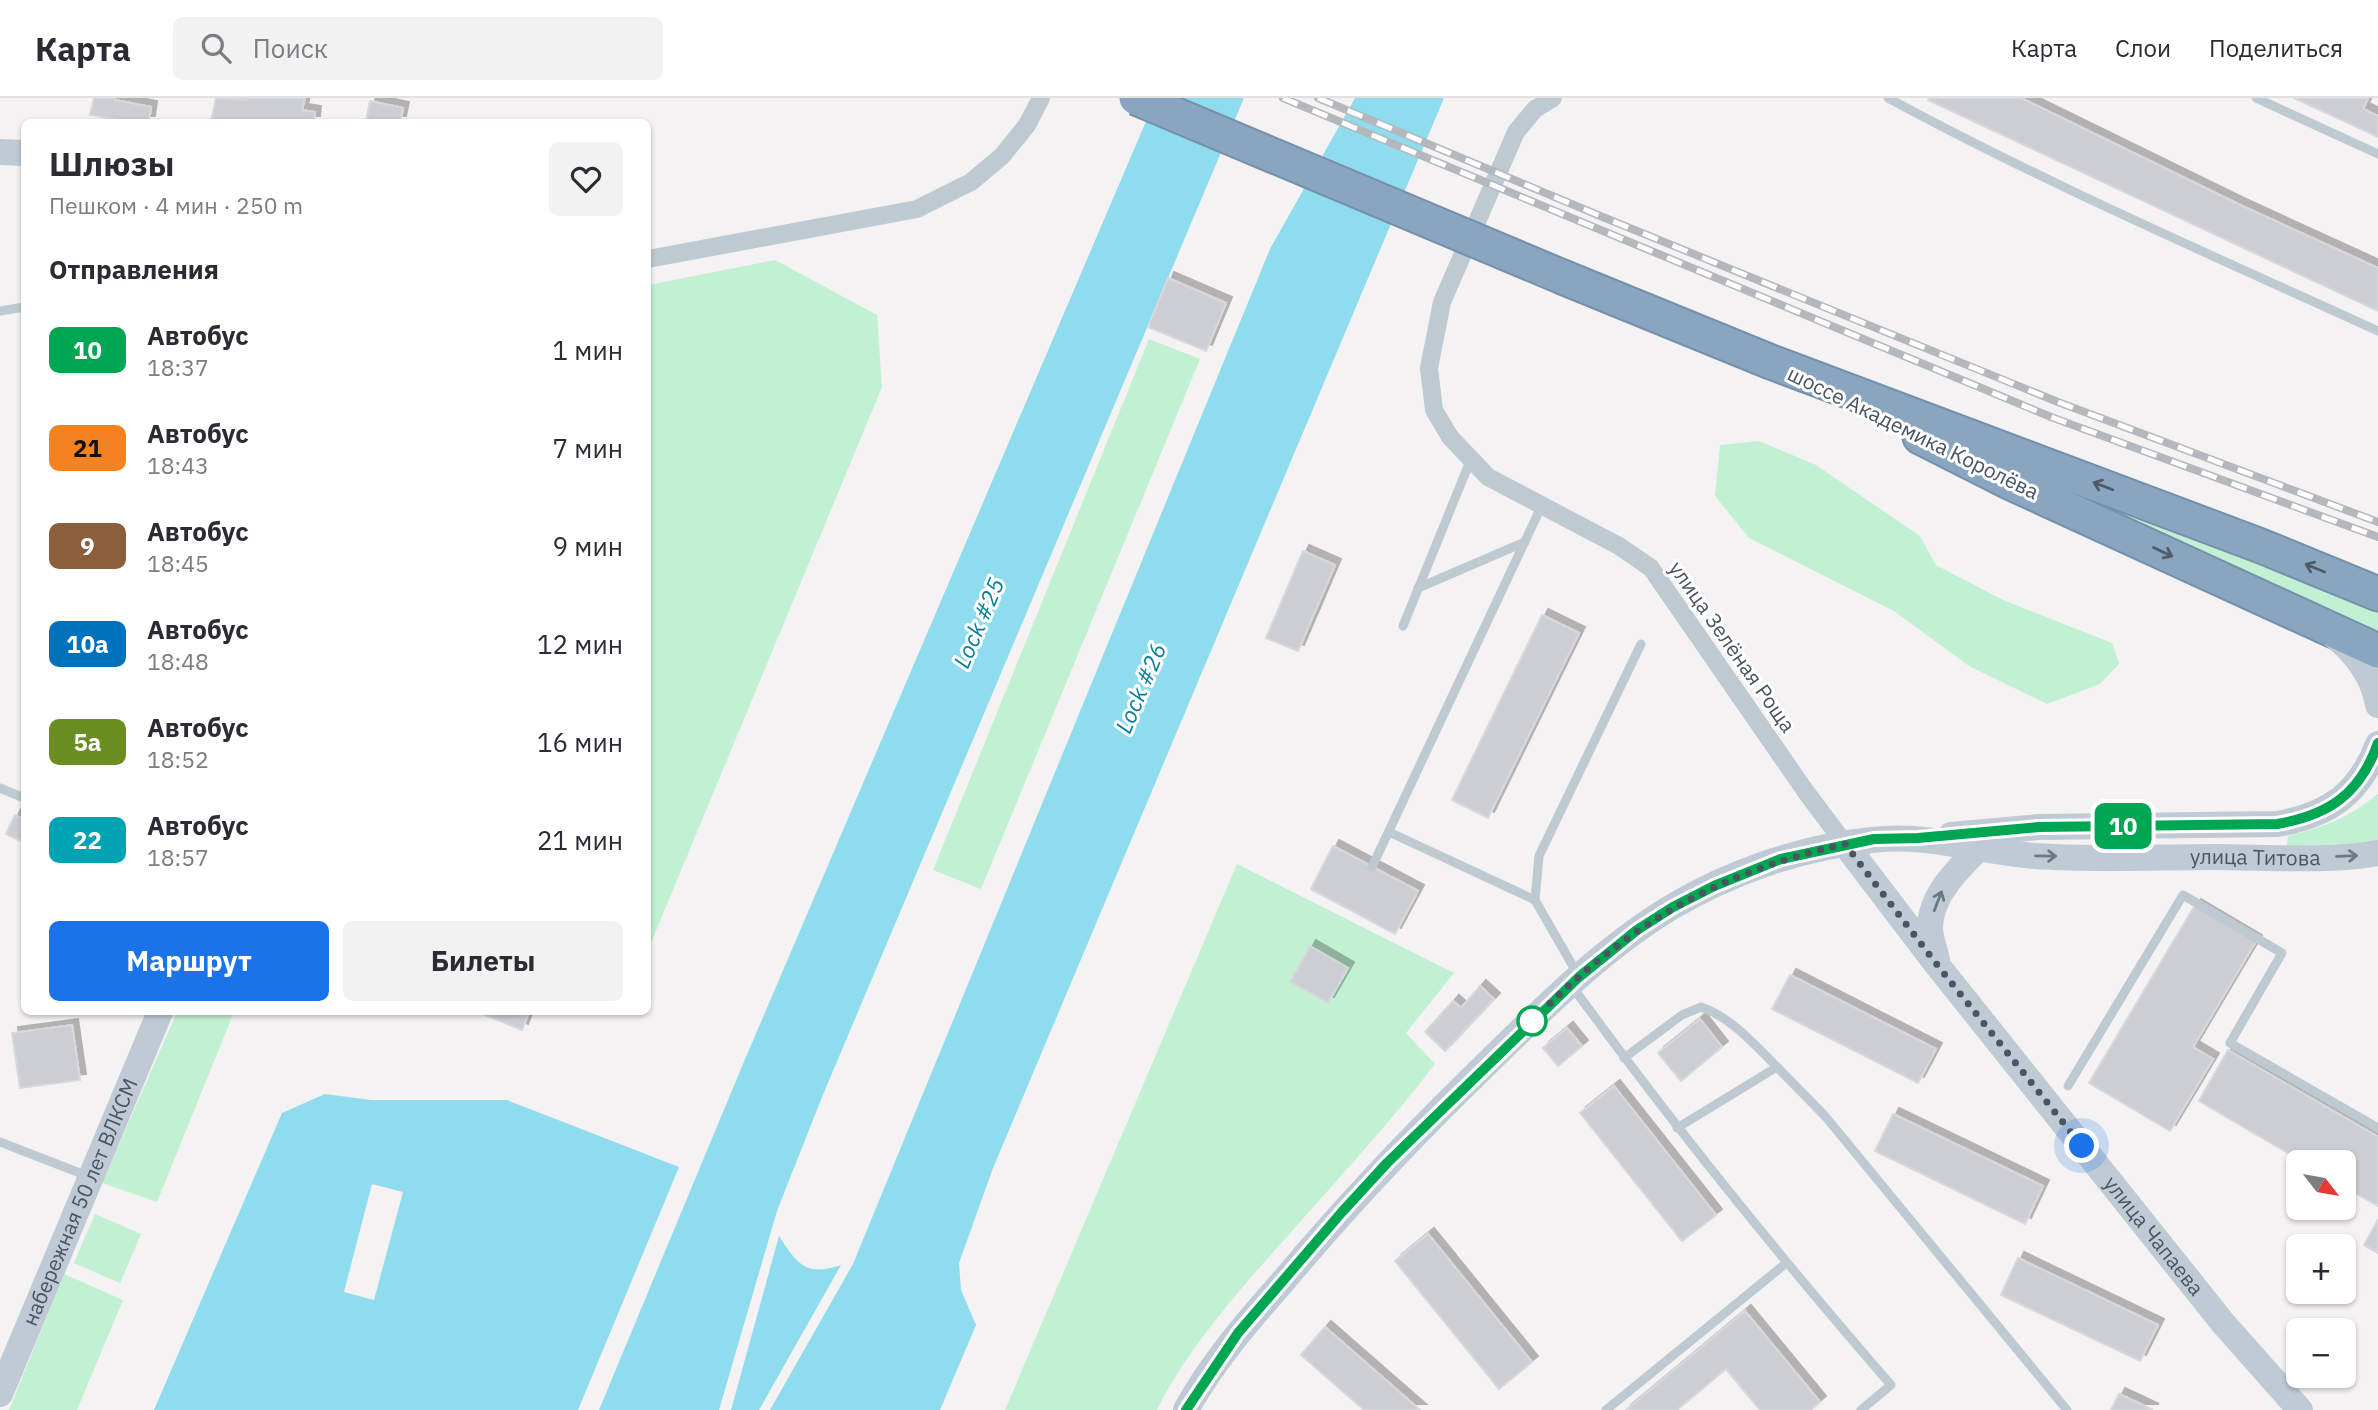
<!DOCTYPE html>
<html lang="ru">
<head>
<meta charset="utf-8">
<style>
	:root { --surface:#fff; --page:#f2f2f3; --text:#2b2b33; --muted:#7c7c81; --line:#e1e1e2; --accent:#1a73e8 }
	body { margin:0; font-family:"IBM Plex Sans",sans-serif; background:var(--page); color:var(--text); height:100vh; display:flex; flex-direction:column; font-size:26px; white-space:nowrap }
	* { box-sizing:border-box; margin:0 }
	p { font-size:23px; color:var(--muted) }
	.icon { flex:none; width:38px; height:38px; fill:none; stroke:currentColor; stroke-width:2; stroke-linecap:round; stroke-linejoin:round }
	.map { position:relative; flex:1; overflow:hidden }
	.details { position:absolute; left:21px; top:21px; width:630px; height:896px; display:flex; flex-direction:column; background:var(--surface); border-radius:10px; box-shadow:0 2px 5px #0004 }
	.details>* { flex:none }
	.badge { padding:0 14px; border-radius:10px; font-size:24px; line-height:46px }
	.needle { width:46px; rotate:121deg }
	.buttons { position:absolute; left:2286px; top:1052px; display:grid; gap:14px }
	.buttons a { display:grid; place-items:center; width:70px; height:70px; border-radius:10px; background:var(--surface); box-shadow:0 2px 5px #0004; font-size:35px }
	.you { position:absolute; width:35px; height:35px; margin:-18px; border:5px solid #fff; border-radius:50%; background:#1a73e8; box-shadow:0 0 0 10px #1a73e833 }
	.map>.badge { position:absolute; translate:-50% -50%; box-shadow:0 0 0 4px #fff }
	h2 { padding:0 28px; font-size:26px; line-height:63px }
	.round { display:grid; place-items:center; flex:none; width:74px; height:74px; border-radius:10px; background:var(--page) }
	.headline { display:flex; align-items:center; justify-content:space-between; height:119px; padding:0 28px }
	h1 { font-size:33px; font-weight:800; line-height:52px }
	.primary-button { display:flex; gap:14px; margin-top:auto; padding:14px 28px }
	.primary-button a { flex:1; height:80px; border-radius:10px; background:var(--accent); color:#fff; font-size:28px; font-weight:800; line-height:80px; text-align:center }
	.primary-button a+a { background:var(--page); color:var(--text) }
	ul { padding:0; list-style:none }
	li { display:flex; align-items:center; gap:21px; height:98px; padding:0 28px }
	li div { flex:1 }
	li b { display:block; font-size:26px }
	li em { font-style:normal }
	li .badge { min-width:77px; font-weight:700; text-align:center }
	header { display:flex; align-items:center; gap:42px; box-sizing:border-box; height:98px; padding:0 35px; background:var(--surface); border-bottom:2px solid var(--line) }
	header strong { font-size:33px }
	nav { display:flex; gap:38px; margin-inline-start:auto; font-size:24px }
	.search { width:490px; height:63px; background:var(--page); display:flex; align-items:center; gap:18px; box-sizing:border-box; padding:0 24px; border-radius:10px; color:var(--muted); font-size:26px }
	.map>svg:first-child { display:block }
	.green { fill:#c1f1d2 }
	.water { fill:#8edcee }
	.pier { fill:#f4f2f2 }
	.building { fill:#ccced4; stroke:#d6d8dd; stroke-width:2; filter:url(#shadow) }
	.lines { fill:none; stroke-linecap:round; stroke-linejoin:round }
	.highway-casing { stroke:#7490ac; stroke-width:37 }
	.lane { stroke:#bfc9d1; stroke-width:9 }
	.street { stroke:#bfc9d1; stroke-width:18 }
	.secondary { stroke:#bfcad5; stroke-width:26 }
	.highway { stroke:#89a5c0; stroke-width:33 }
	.rail-casing { stroke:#b4b7bc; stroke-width:8 }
	.rail { stroke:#fff; stroke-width:5; stroke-dasharray:16; stroke-linecap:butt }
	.highway-bridge-casing { stroke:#7490ac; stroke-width:37; stroke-linecap:butt }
	.highway-bridge { stroke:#89a5c0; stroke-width:33 }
	.oneway { stroke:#4f5d6a }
	.oneway2 { stroke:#6c7883 }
	.line-casing { stroke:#fff; stroke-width:16 }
	.line { stroke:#00a651; stroke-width:10 }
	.walk { stroke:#495560; stroke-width:7; stroke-dasharray:0 12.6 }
	.stop-dot { fill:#fff; stroke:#00a651; stroke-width:3.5 }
	.labels { text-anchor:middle; stroke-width:6; stroke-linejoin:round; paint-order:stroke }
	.street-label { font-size:21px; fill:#495560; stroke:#fff }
	.water-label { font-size:23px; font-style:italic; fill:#0b7f99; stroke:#fff }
</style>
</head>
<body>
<header>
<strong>Карта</strong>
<div class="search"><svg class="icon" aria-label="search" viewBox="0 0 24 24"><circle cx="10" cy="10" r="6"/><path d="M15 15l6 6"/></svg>Поиск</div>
<nav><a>Карта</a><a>Слои</a><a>Поделиться</a></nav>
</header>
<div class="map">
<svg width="2378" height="1312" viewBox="0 0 2378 1312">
	<defs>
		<filter id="shadow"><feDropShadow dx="6" dy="-6" stdDeviation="0" flood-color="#0004"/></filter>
	</defs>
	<rect width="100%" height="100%" fill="#f4f2f2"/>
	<!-- green -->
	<g class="green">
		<path d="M775 162 877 217 882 289 648 852V187Z"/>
		<path d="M1149 241 1200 261 981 791 933 772Z"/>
		<path d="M1759 343 1816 367 1920 438 1936 467 2003 502 2112 545 2119 566 2100 586 2047 606 1969 568 1894 513 1749 440 1715 398 1720 347Z"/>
		<path d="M2035 374 2378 508V535L2279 490Z"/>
		<path d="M2378 696V743L2360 746 2287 748 2288 738C2325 729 2348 720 2378 696Z"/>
		<path d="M1237 766 1454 875 1406 935 1435 966C1388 1027 1336 1083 1285 1141 1240 1191 1187 1251 1157 1312H1005Z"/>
		<path d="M177 914H234L157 1104 102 1085Z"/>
		<path d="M95 1116 141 1136 120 1185 74 1165Z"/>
		<path d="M64 1176 123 1202 77 1312H9Z"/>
	</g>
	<!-- water -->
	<g class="water">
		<path d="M1156 0H1244L822 999 777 1113 719 1312H599L743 966Z"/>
		<path d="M1355 0H1444L993 1070 959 1165 961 1192 976 1227 940 1312H770L853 1166 1270 151Z"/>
		<path d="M325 996 371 1002H507L679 1069 578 1312H154L282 1015Z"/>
		<path d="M779 1138C797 1166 806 1179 841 1167L759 1312H731Z"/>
	</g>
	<!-- pier -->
	<path class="pier" d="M372 1086 403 1094 374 1202 344 1194Z"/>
	<!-- building -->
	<g class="building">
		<path d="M94 0H115V2L151 9 149 24H130L90 17Z"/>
		<path d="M216 0 246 2V0H305L302 12 315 14 314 24H211Z"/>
		<path d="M1929 0H2021L2238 106 2378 170V213L1928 2Z"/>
		<path d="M2294 0H2368L2363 11 2378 18V39Z"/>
		<path d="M370 3 403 10 400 24H366Z"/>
		<path d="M1168 180 1226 205 1206 253 1148 229Z"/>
		<path d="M1303 453 1335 467 1298 553 1266 540Z"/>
		<path d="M1542 517 1579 535 1488 720 1452 702Z"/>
		<path d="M15 717 24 722V745L6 736Z"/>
		<path d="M1333 748 1418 793 1395 836 1311 791Z"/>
		<path d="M2195 807 2256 843 2193 949 2213 961 2170 1033 2089 985Z"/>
		<path d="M1310 848 1348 870 1328 905 1290 884Z"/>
		<path d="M1790 877 1936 951 1918 985 1772 911Z"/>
		<path d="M1480 888 1494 901 1445 953 1425 934 1453 903 1461 910Z"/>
		<path d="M487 914H529L522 932 485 917Z"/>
		<path d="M1700 921 1722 949 1681 983 1658 955Z"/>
		<path d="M72 927 80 982 20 990 12 935Z"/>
		<path d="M1567 930 1582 948 1558 968 1543 950Z"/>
		<path d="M2228 952 2378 1039V1108L2343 1088V1064H2303L2199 1003Z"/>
		<path d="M1614 988 1716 1117 1682 1143 1580 1015Z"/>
		<path d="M1893 1016 2043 1088 2025 1126 1875 1053Z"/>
		<path d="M2378 1122V1155L2364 1147Z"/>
		<path d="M1428 1136 1532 1264 1499 1291 1395 1163Z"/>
		<path d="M2018 1160 2158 1227 2140 1263 2001 1197Z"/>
		<path d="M1745 1213 1820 1304 1811 1312H1760L1726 1271 1677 1312H1626Z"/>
		<path d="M1325 1229 1420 1312H1364L1301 1257Z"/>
		<path d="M2119 1296 2153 1312H2111Z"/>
	</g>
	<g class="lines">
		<!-- highway casing -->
		<g class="highway-casing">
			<g id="highway">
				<path d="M1565 180 1771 264 2261 448 2378 496"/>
				<path d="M1920 339 2011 385 2378 553"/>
			</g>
		</g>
		<!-- lane -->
		<g class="lane">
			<path d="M1888 0C2047 86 2214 158 2378 233"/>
			<path d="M2256 0 2378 56"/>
			<path d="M0 213 24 209"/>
			<path d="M1418 490 1525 444"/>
			<path d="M1403 528 1471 361"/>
			<path d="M0 690 24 700"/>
			<path d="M1389 734 1535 802"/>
			<path d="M1372 769 1542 407"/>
			<path d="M1578 877 1535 802 1539 758 1641 546"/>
			<path d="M1572 888C1672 1026 1779 1158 1891 1287L1861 1312"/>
			<path d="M1624 960 1682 917 1701 909C1732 920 1753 945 1777 969"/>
			<path d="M2068 988 2183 797 2282 855 2230 945 2378 1030"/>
			<path d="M1677 1030 1777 969 1825 1018 2067 1312"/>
			<path d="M0 1044 90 1079"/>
			<path d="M1606 1312 1785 1166"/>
		</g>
		<!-- street -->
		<g class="street">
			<path d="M1553 0 1535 11 1516 34 1442 204 1429 270 1434 312 1450 339 1488 379 1619 448 1651 470 1806 694 1845 746"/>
			<path d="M648 161 917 111 971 84 1002 58 1027 27 1041 0"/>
		</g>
		<!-- secondary -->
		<g class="secondary">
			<path d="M0 54 24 55"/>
			<path d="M2333 537C2355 554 2374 579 2378 607"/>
			<path d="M1951 737 2039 729 2277 726C2329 717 2359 696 2378 646"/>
			<path id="s1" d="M1845 746 1938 868 2223 1225 2300 1312"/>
			<path d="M1937 862C1935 852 1930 840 1930 830 1930 798 1957 772 1978 751"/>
			<path id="s2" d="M0 1296 160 914"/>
			<path id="s3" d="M1186 1312C1212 1264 1249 1222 1285 1181 1342 1113 1402 1049 1465 987 1529 925 1593 857 1670 810 1730 774 1802 749 1872 742 1927 735 1980 754 2035 758 2094 762 2155 759 2214 759 2268 759 2324 764 2378 755"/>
		</g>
		<!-- highway -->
		<use href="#highway" class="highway"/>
		<!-- rail casing -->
		<g class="rail-casing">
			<g id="rail">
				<path d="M1283 0 2051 319 2378 439"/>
				<path d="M1318 0 1610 122 2058 304 2378 424"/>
			</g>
		</g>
		<!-- rail -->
		<use href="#rail" class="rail"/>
		<!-- highway-bridge casing -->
		<g class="highway-bridge-casing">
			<path id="highway-bridge" d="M1136 0 1565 180"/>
		</g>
		<!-- highway-bridge -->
		<use href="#highway-bridge" class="highway-bridge"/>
	</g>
	<!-- one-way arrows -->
	<defs><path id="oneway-shaft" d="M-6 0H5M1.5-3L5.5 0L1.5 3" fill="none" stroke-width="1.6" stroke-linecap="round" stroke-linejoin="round" transform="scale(1.75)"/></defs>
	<g class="oneway">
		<use href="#oneway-shaft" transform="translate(2103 388) rotate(-159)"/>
		<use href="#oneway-shaft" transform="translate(2163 454) rotate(25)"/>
		<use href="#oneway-shaft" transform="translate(2315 470) rotate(-158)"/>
	</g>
	<g class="oneway2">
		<use href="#oneway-shaft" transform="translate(2046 758) rotate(1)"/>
		<use href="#oneway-shaft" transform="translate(2347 758) rotate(-2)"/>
		<use href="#oneway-shaft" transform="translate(1938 803) rotate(-69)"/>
	</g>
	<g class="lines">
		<!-- line casing -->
		<g class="line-casing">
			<path id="line" d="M1186 1312 1238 1235 1342 1114 1387 1065 1579 879 1637 832 1673 809 1714 788 1781 761 1874 741 1918 740 2039 729 2277 726C2329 717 2360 696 2378 645"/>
		</g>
		<!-- line -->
		<use href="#line" class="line"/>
		<!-- walk -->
		<path class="walk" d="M1532 923C1626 828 1714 775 1845 746L1938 868 2082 1048"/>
	</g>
	<!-- markers -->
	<circle class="stop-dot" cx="1532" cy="923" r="14"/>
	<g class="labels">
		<!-- street labels -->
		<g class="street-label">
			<text transform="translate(1913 335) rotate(26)" y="7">шоссе Академика Королёва</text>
			<text transform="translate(1732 549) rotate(55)" y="7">улица Зелёная Роща</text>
			<text dy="7" stroke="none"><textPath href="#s3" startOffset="1300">улица Титова</textPath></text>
			<text dy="7" stroke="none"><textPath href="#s2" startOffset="208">набережная 50 лет ВЛКСМ</textPath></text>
			<text dy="7" stroke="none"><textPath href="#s1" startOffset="499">улица Чапаева</textPath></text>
		</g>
		<!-- water labels -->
		<g class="water-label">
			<text transform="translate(979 525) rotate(-67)" y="8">Lock #25</text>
			<text transform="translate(1141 590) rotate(-67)" y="8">Lock #26</text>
		</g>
	</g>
</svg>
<div class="buttons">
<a><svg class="needle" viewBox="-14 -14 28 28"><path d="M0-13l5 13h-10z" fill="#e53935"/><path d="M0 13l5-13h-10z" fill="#7c7c81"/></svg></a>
<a>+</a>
<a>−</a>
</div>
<div class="you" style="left:2082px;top:1048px"></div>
<b class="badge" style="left:2123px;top:728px;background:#00a651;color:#fff">10</b>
<section class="details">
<div class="headline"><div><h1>Шлюзы</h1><p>Пешком · 4 мин · 250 m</p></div><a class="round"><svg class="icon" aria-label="heart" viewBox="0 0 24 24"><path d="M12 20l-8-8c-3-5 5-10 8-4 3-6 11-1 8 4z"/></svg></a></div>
<h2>Отправления</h2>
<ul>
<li><span class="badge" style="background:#00a651;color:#fff">10</span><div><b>Автобус</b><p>18:37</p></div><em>1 мин</em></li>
<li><span class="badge" style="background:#f58220;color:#111">21</span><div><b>Автобус</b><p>18:43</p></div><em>7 мин</em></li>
<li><span class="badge" style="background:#8b5e3c;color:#fff">9</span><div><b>Автобус</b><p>18:45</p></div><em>9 мин</em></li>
<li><span class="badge" style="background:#0072bc;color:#fff">10а</span><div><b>Автобус</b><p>18:48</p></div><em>12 мин</em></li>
<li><span class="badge" style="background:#6b8e23;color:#fff">5а</span><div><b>Автобус</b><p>18:52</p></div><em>16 мин</em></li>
<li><span class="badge" style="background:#00a3b4;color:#fff">22</span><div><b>Автобус</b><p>18:57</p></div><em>21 мин</em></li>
</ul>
<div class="primary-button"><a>Маршрут</a><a>Билеты</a></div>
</section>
</div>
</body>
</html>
